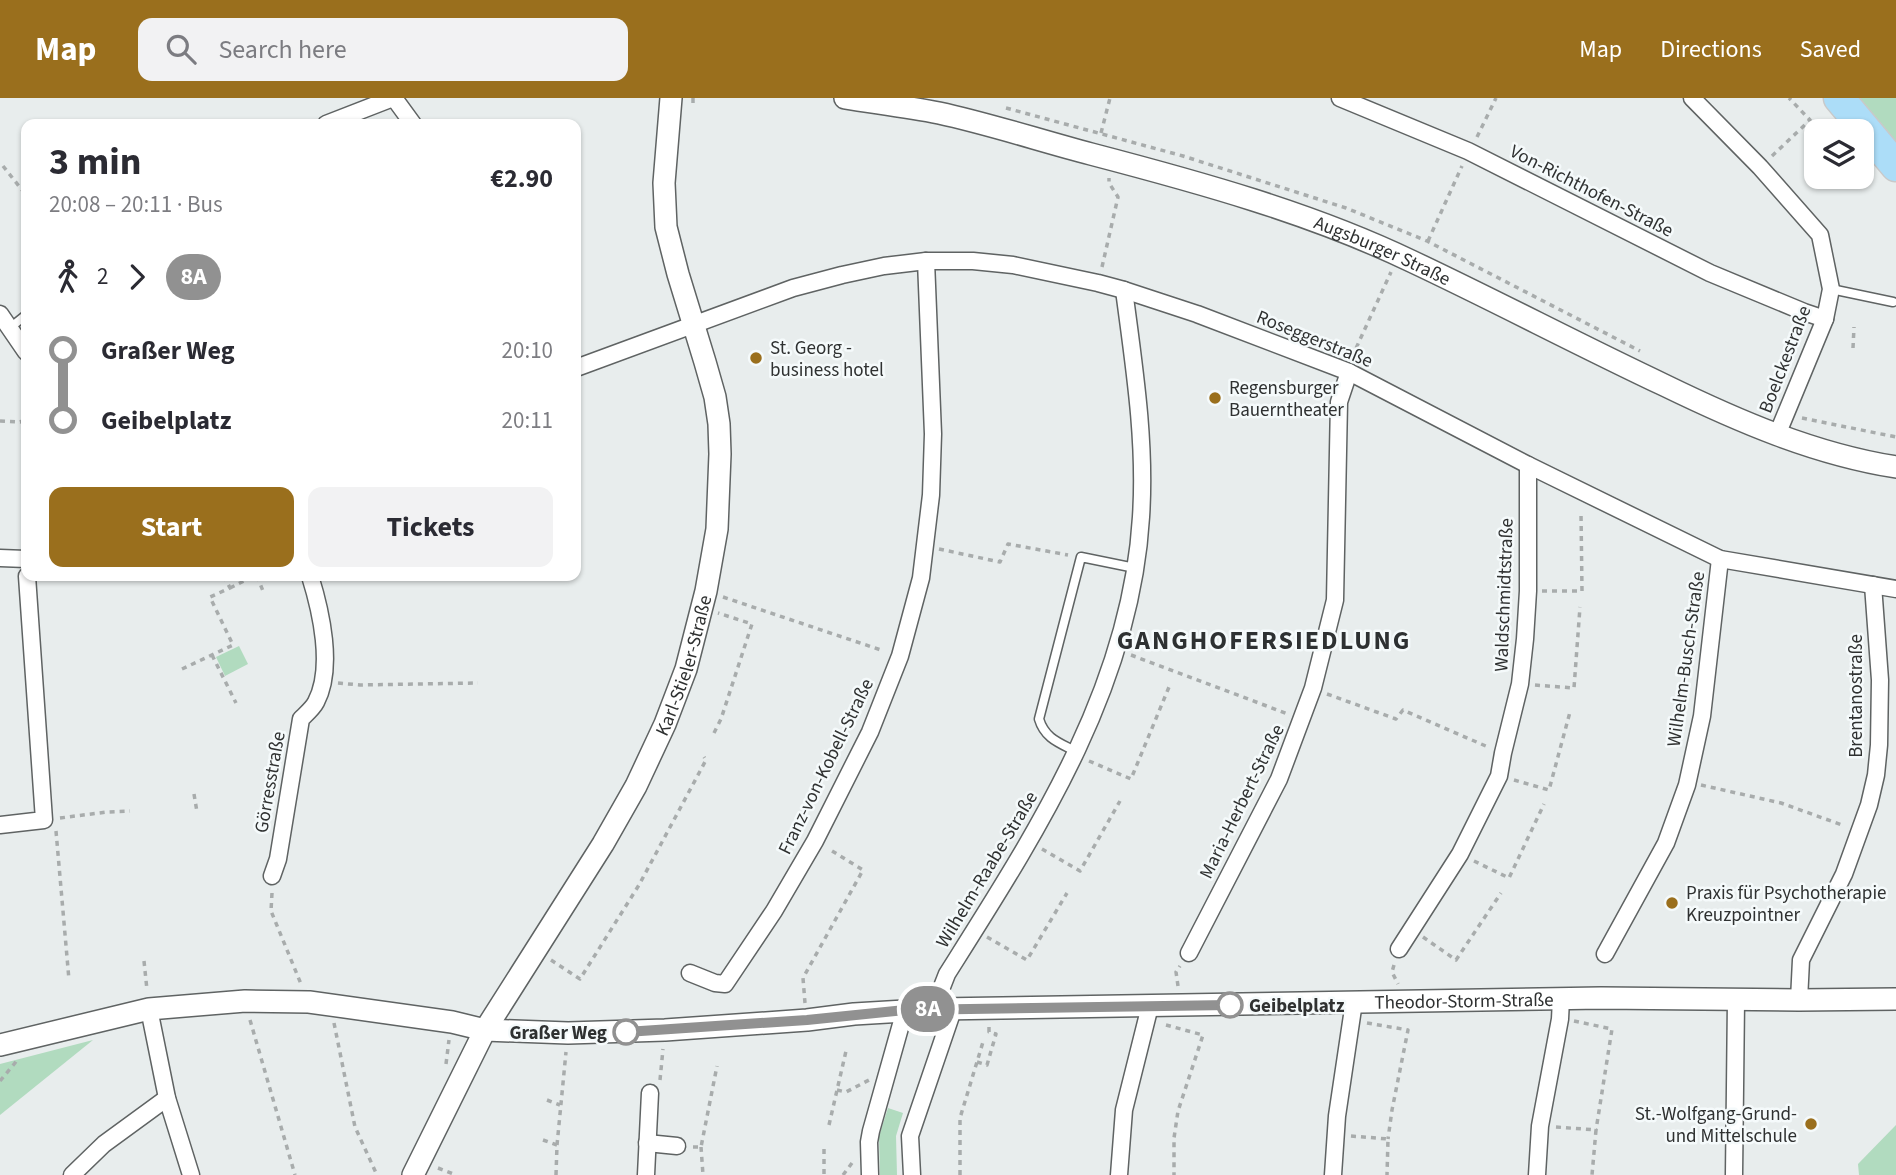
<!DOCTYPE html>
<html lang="en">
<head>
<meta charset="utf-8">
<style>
	:root { --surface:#fff; --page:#f2f2f3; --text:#2b2b33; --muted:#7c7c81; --accent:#9a6f1d }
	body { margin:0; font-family:"Source Sans 3",sans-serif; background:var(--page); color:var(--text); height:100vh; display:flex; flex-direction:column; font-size:26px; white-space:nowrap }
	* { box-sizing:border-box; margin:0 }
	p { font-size:23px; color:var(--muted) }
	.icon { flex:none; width:38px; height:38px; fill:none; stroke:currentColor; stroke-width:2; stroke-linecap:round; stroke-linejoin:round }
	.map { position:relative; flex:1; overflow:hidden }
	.sheet { position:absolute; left:21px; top:21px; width:560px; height:462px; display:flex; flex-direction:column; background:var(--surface); border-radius:14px; box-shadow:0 2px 5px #0004 }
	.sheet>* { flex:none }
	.badge { padding:0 14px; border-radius:23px; font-size:24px; line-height:46px }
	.buttons { position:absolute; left:1804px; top:21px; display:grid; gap:14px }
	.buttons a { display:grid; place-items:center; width:70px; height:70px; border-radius:14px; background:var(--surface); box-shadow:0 2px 5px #0004; font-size:35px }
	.map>.badge { position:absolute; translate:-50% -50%; box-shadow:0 0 0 4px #fff }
	.legs { display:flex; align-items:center; gap:10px; height:77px; padding:0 28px; font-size:23px }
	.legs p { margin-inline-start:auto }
	.headline { display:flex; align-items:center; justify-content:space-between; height:119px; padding:0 28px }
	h1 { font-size:38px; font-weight:700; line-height:52px }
	.action { display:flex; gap:14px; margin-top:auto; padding:14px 28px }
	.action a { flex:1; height:80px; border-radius:14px; background:var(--accent); color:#fff; font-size:28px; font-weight:700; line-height:80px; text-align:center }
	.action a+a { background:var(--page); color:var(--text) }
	ul { padding:0 28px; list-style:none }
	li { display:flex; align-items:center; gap:24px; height:70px; font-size:26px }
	li i { display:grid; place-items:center; width:10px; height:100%; margin:0 9px; background:currentColor }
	li i::after { content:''; width:18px; height:18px; margin:-9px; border:5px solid; border-radius:50%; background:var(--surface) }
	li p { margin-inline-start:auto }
	li:first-child i { background:linear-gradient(#0000 50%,currentColor 0) }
	li:last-child i { background:linear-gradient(currentColor 50%,#0000 0) }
	header { display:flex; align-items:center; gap:42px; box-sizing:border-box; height:98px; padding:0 35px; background:var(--accent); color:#fff }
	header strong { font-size:33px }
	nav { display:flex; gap:38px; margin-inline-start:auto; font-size:24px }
	.search { width:490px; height:63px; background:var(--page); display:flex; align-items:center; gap:18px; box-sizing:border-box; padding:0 24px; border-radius:14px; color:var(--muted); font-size:26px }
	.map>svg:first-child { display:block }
	.green { fill:#b1dbbf }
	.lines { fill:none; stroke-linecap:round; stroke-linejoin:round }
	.service-casing { stroke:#5f6363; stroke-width:11 }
	.minor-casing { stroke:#5f6363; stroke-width:19 }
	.tertiary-casing { stroke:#5f6363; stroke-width:24 }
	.motorway-casing { stroke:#c9c9c9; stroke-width:33 }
	.path { stroke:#a8acac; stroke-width:3.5; stroke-dasharray:5 5; stroke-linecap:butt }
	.service { stroke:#fff; stroke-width:8 }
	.minor { stroke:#fff; stroke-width:16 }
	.tertiary { stroke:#fff; stroke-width:21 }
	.motorway { stroke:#acddf8; stroke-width:30 }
	.line-1-casing { stroke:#fff; stroke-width:16 }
	.line-1 { stroke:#919191; stroke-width:10 }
	.poi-dot { fill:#9a6f1d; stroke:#f5fafb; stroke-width:2.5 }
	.stop-1-dot { fill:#fff; stroke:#919191; stroke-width:3.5 }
	.labels { text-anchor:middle; stroke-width:5; stroke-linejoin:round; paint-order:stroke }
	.street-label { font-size:19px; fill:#2f3131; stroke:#f5fafb }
	.poi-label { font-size:19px; fill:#2f3131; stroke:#f5fafb; text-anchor:start }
	.stop-label { font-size:19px; font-weight:bold; fill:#2f3131; stroke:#f5fafb; text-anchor:start }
	.district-label { font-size:26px; font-weight:bold; letter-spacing:2px; fill:#2e3132; stroke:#f5fafb }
</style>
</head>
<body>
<header>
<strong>Map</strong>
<div class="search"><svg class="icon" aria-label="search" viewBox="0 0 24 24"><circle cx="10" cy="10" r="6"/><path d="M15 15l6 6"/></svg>Search here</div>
<nav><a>Map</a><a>Directions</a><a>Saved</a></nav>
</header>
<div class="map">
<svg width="1896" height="1077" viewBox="0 0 1896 1077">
	<rect width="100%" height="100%" fill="#e8eded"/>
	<!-- green -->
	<g class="green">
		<path d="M1854 0H1896V52Z"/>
		<path d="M239 548 248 566 225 578 216 559Z"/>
		<path d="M93 942 0 1017V966Z"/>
		<path d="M888 1010 903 1015 896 1038 897 1077H880L879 1038Z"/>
		<path d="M1896 1027V1077H1859L1858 1066Z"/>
	</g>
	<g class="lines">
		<!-- service casing -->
		<g class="service-casing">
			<g id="service">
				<path d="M1831 191 1893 204"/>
				<path d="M11 229 26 217"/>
				<path d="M1077 654C1060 645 1045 641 1039 621L1081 459 1135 470"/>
			</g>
		</g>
		<!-- minor casing -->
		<g class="minor-casing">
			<g id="minor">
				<path d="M394 0 413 26"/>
				<path d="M1340 0 1468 53 1710 175 1804 214 1825 221"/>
				<path d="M1692 0 1760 69 1820 137 1831 191 1825 221 1777 337"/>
				<path d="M326 26 393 0"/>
				<path d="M0 216 26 254"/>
				<path d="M576 270 793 190 842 177 884 168 926 163H973L1013 167 1098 185 1124 192 1197 216 1349 274 1528 367 1720 461 1896 491"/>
				<path d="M0 460 26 461"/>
				<path d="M0 727 44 722 27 478"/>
				<path d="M272 778 278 761 301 621C306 616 313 610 316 604 334 570 321 513 310 478"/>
				<path d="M1399 851 1460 756 1499 678 1503 655 1520 586 1525 541 1528 493V367"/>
				<path d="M1189 855 1279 681 1313 590 1335 502 1339 304 1349 274"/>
				<path d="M1605 856 1666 745 1687 687 1702 618 1720 461"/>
				<path d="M690 875 715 885 725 886 774 813 815 743 870 634 900 558 921 480 931 397 933 336 926 163"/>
				<path d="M1799 902 1801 862 1844 776 1869 707 1876 677 1879 647 1880 582 1873 487"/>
				<path d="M149 911 167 1000 191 1077"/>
				<path d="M938 911V899L947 876C1036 735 1131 590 1141 419 1146 343 1134 268 1124 192"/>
				<path d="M647 1045 677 1048"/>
				<path d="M72 1077 104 1046 167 1000"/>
				<path d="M646 1077 650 995"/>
				<path d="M870 1077 869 1044 871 1033 905 912"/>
				<path d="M912 1077 910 1038 953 912"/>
				<path d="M1119 1077 1124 1012 1150 908"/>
				<path d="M1333 1077 1337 1018 1354 904"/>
				<path d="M1537 1077 1540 1028 1560 921 1561 901"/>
				<path d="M1734 1077 1736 902"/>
			</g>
		</g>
		<!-- tertiary casing -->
		<g class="tertiary-casing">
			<g id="tertiary">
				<path id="s1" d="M845 0C876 5 908 9 939 15 990 26 1041 43 1091 56 1198 84 1311 115 1411 163 1496 203 1579 247 1664 287 1738 323 1814 356 1896 369"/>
				<path id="s2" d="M0 947 149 911 245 903 309 904 452 924 485 932 568 935 665 932 807 922 854 916 938 911 1601 900 1799 902 1896 901"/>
				<path id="s3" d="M413 1077 485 932 603 746 636 688 665 626 686 571 706 493 717 431 720 356 719 326 715 299 705 264 678 176 666 129 664 85 671 0"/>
			</g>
		</g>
		<!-- motorway casing -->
		<g class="motorway-casing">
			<path id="motorway" d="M1839 0 1896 68"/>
		</g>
		<!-- path -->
		<g class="path">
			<path d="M693 5V0"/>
			<path d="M1006 10 1183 58 1346 110 1427 143 1640 253"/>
			<path d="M1101 35 1110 0"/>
			<path d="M1477 39 1496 0"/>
			<path d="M1772 58 1810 22 1789 0"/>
			<path d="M3 68 26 97"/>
			<path d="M1428 143 1462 68"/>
			<path d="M1102 169 1118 99 1109 85V80"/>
			<path d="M1853 250 1854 229"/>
			<path d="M1352 259 1391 174"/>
			<path d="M1802 320 1896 339"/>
			<path d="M0 323 20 324 26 321"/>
			<path d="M939 451 1000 464 1008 446 1068 457"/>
			<path d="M257 478 263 493"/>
			<path d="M230 490 254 478"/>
			<path d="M1542 493H1582L1581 415"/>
			<path d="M723 499 884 553"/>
			<path d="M212 557 236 605"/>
			<path d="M1131 557 1288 616"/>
			<path d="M182 571 233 547 210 499 230 490 224 478"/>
			<path d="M338 585 360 587 478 585"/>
			<path d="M1535 587 1574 590 1580 509"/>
			<path d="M1327 596 1396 621 1403 612 1488 649"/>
			<path d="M714 635 721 621 752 526 718 515"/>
			<path d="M1089 663 1131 681 1169 589"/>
			<path d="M1514 682 1549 692 1570 614"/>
			<path d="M1701 687 1781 705 1845 728"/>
			<path d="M194 696 197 714"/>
			<path d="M60 720 107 714 130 713"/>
			<path d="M56 733 69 882"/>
			<path d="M1042 751 1080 773 1120 703"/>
			<path d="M1474 763 1509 780 1544 706"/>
			<path d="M272 795 271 813 301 886"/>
			<path d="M987 839 1027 862 1067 795"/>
			<path d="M1423 839 1456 862 1501 795"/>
			<path d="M551 862 580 881 639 787 706 662 704 659"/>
			<path d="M144 863 147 892"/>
			<path d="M1394 867 1392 874 1398 886"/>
			<path d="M1178 888 1176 874 1180 868"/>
			<path d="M805 905 803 880 863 772 829 751"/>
			<path d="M250 922 295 1077"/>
			<path d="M1574 923 1612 931 1596 1032"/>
			<path d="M334 925 355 1029 377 1077"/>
			<path d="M1367 925 1408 932 1392 1012 1388 1041"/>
			<path d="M1166 927 1203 937 1178 1013 1174 1040V1077"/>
			<path d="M977 964 987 967 996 936 989 934V927"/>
			<path d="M446 966 449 942"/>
			<path d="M660 982 663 951"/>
			<path d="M0 983 15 965 16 963"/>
			<path d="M837 992 846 994 869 982"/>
			<path d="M547 1002 560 1007"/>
			<path d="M829 1027 846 953"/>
			<path d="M1556 1029 1596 1032 1592 1077"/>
			<path d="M1351 1038 1388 1041 1387 1077"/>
			<path d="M543 1042 557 1047"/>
			<path d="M693 1049H701L717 968"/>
			<path d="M701 1049 703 1077"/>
			<path d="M824 1051V1077"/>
			<path d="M438 1070 456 1077"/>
			<path d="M556 1077 557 1047 566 954"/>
			<path d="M843 1077 852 1065"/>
			<path d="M960 1077V1020L983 944"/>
		</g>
		<!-- service -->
		<use href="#service" class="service"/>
		<!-- minor -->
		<use href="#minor" class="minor"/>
		<!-- tertiary -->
		<use href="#tertiary" class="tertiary"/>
		<!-- motorway -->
		<use href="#motorway" class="motorway"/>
	</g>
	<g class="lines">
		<!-- line-1 casing -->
		<g class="line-1-casing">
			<path id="line-1" d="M626 934 807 922 905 912 1230 907"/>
		</g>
		<!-- line-1 -->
		<use href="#line-1" class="line-1"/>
	</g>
	<!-- markers -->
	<g class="poi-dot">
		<circle cx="756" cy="260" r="7"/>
		<circle cx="1215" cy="300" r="7"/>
		<circle cx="1672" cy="805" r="7"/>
		<circle cx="1811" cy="1026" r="7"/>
	</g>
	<g class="stop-1-dot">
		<circle cx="1230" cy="907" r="12"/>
		<circle cx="626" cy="934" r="12"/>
	</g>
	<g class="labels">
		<!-- street labels -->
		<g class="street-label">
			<text transform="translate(1592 92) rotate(27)" y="7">Von-Richthofen-Straße</text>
			<text dy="7" stroke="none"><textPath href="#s1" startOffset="560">Augsburger Straße</textPath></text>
			<text transform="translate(1315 240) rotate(22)" y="7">Roseggerstraße</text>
			<text transform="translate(1784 261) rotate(-69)" y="7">Boelckestraße</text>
			<text transform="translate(1503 497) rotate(-88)" y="7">Waldschmidtstraße</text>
			<text transform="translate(1685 561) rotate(-82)" y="7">Wilhelm-Busch-Straße</text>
			<text dy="7" stroke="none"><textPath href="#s3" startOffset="579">Karl-Stieler-Straße</textPath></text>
			<text transform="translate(1855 598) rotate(-90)" y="7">Brentanostraße</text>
			<text transform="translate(825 668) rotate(-64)" y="7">Franz-von-Kobell-Straße</text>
			<text transform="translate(269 684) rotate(-80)" y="7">Görresstraße</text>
			<text transform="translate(1241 703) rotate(-64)" y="7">Maria-Herbert-Straße</text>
			<text transform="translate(986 771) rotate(-59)" y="7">Wilhelm-Raabe-Straße</text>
			<text dy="7" stroke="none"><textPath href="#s2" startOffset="1472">Theodor-Storm-Straße</textPath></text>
		</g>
		<!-- poi labels -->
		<g class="poi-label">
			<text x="770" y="256">St. Georg -<tspan x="770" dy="22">business hotel</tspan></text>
			<text x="1229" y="296">Regensburger<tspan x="1229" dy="22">Bauerntheater</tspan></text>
			<text x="1686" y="801">Praxis für Psychotherapie<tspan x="1686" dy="22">Kreuzpointner</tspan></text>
			<text x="1797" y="1022" text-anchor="end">St.-Wolfgang-Grund-<tspan x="1797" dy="22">und Mittelschule</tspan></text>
		</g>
		<!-- stop labels -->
		<g class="stop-label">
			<text x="1249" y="914">Geibelplatz</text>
			<text x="607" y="941" text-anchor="end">Graßer Weg</text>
		</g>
		<!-- district labels -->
		<g class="district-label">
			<text x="1264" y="551">GANGHOFERSIEDLUNG</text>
		</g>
	</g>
</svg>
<div class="buttons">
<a><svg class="icon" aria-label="layers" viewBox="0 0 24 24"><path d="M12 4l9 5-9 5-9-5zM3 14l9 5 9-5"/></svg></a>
</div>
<b class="badge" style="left:928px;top:911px;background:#919191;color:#fff">8A</b>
<section class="sheet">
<div class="headline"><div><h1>3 min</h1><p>20:08 – 20:11 · Bus</p></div><b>€2.90</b></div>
<div class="legs"><svg class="icon" aria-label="walk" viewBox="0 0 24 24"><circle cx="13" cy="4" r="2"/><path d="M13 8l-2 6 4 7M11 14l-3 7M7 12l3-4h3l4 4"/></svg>2<svg class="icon" aria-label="forward" viewBox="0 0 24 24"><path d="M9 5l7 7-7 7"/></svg><b class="badge" style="background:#919191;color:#fff">8A</b></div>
<ul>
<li><i style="color:#919191"></i><b>Graßer Weg</b><p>20:10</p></li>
<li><i style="color:#919191"></i><b>Geibelplatz</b><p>20:11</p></li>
</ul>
<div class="action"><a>Start</a><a>Tickets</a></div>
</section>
</div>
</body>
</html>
